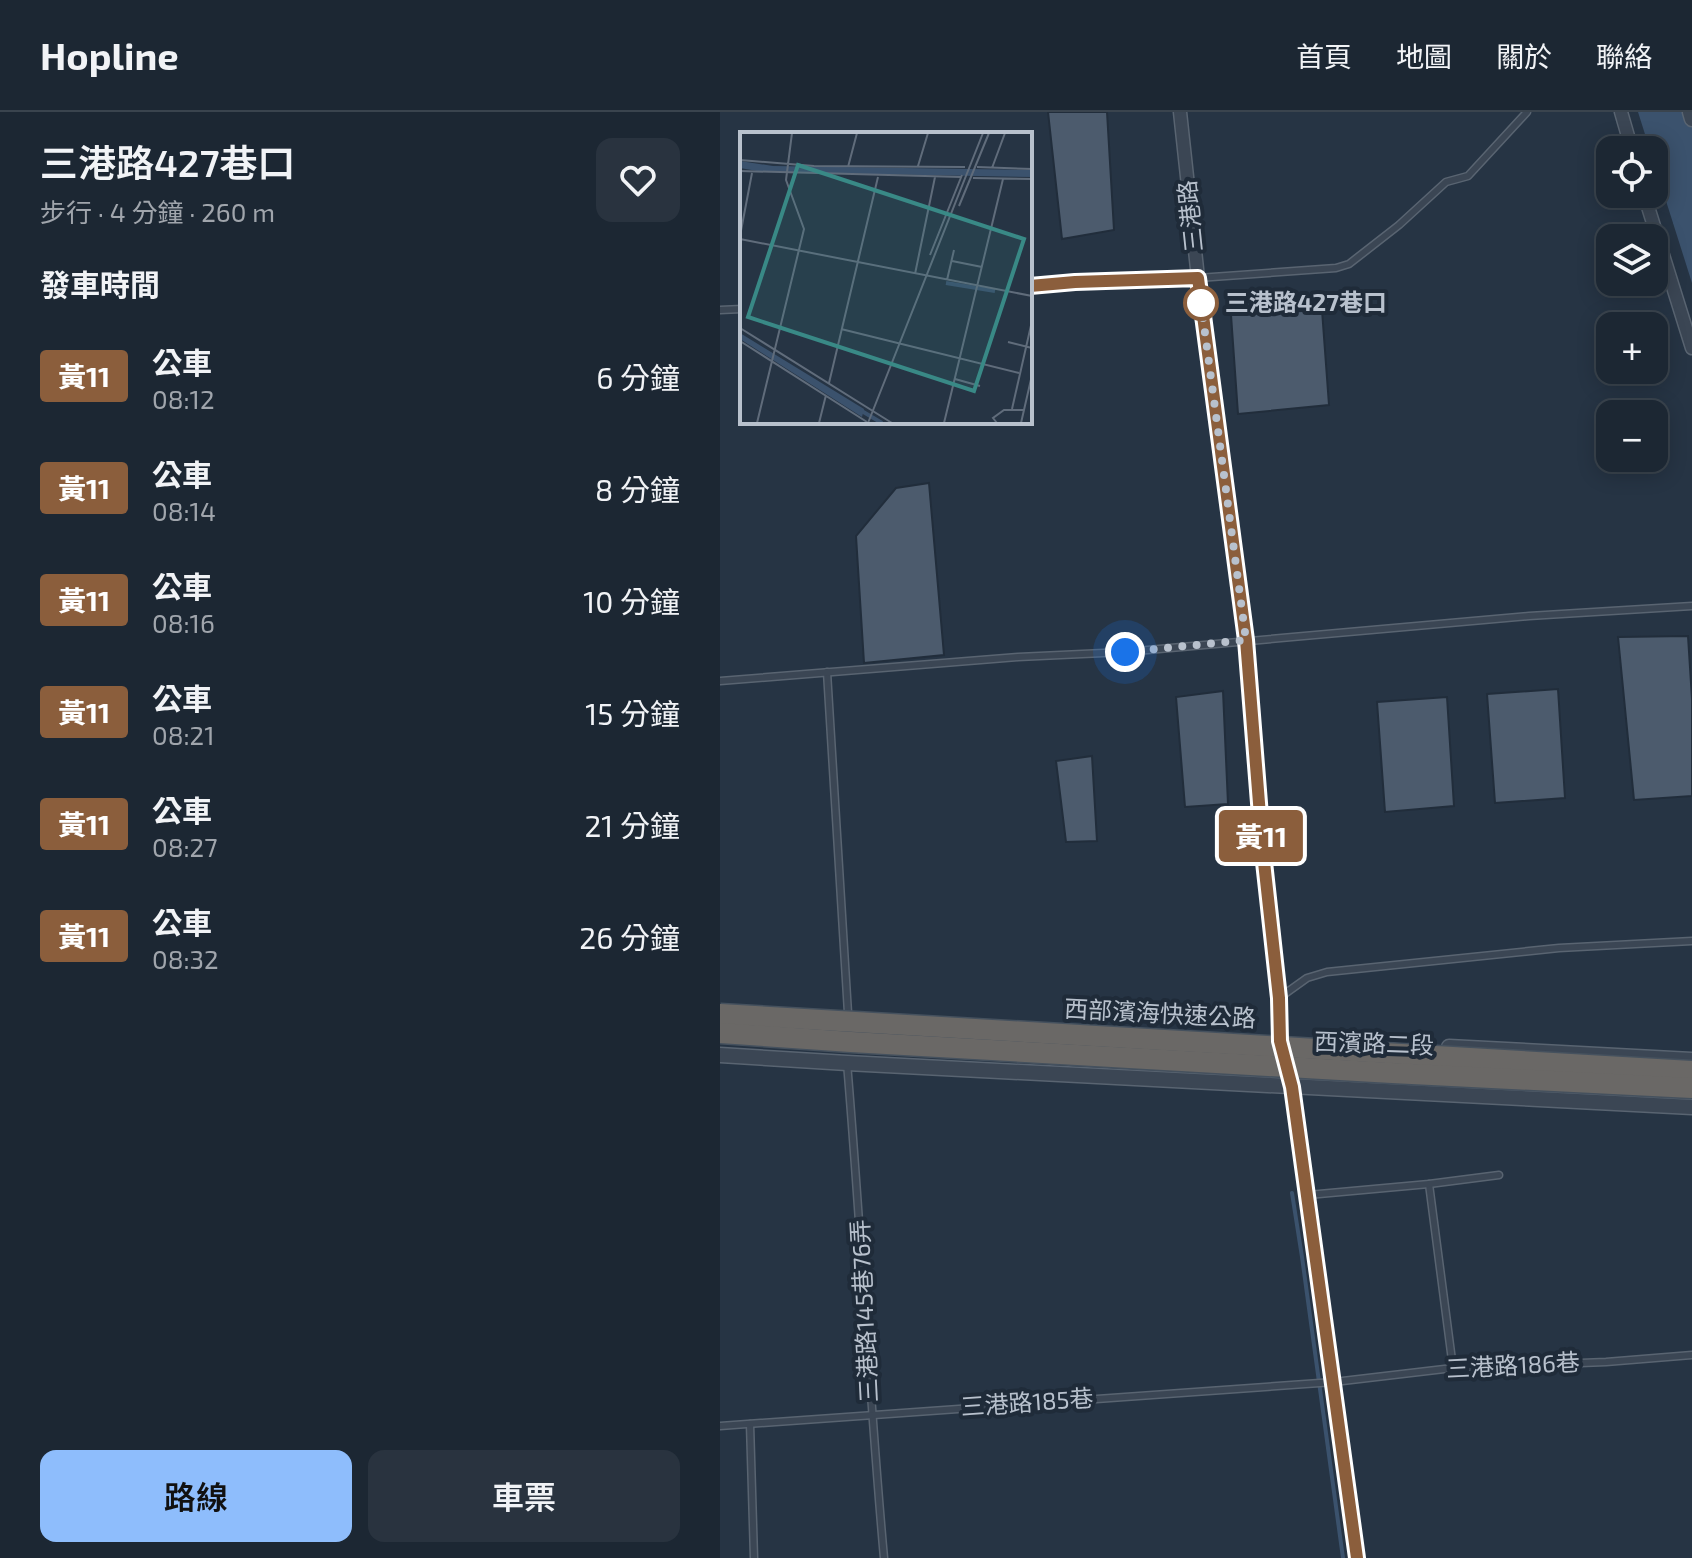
<!DOCTYPE html>
<html lang="zh-TW">
<head>
<meta charset="utf-8">
<style>
	:root { --surface:#1c2733; --page:#29333f; --text:#f1f3f6; --muted:#a0a5ac; --line:#3a444e; --accent:#8ebdfc }
	body { margin:0; font-family:"Exo 2","Noto Sans TC",sans-serif; background:var(--page); color:var(--text); height:100vh; display:flex; flex-direction:column; font-size:30px; white-space:nowrap }
	* { box-sizing:border-box; margin:0 }
	p { font-size:26px; color:var(--muted) }
	.icon { flex:none; width:44px; height:44px; fill:none; stroke:currentColor; stroke-width:2; stroke-linecap:round; stroke-linejoin:round }
	.map { position:relative; flex:1; overflow:hidden }
	.details { display:flex; flex-direction:column; background:var(--surface); width:720px }
	.details>* { flex:none }
	.badge { padding:0 16px; border-radius:6px; font-size:28px; line-height:52px }
	.tools { position:absolute; left:876px; top:24px; display:grid; gap:16px }
	.tools a { display:grid; place-items:center; width:72px; height:72px; border-radius:16px; background:var(--surface); box-shadow:0 4px 20px #0003,0 0 0 2px var(--line); font-size:40px }
	.you { position:absolute; width:40px; height:40px; margin:-20px; border:6px solid #fff; border-radius:50%; background:#1a73e8; box-shadow:0 0 0 12px #1a73e833 }
	.map>.badge { position:absolute; translate:-50% -50%; box-shadow:0 0 0 4px #fff }
	h2 { padding:0 40px; font-size:30px; line-height:72px }
	.round { display:grid; place-items:center; flex:none; width:84px; height:84px; border-radius:16px; background:var(--page) }
	.overview { display:flex; align-items:center; justify-content:space-between; height:136px; padding:0 40px }
	h1 { font-size:38px; font-weight:600; line-height:60px }
	.cta { display:flex; gap:16px; margin-top:auto; padding:16px 40px }
	.cta a { flex:1; height:92px; border-radius:16px; background:var(--accent); color:#111; font-size:32px; font-weight:600; line-height:92px; text-align:center }
	.cta a+a { background:var(--page); color:var(--text) }
	ul { padding:0; list-style:none }
	li { display:flex; align-items:center; gap:24px; height:112px; padding:0 40px }
	li div { flex:1 }
	li b { display:block; font-size:30px }
	li em { font-style:normal }
	li .badge { min-width:88px; font-weight:700; text-align:center }
	header { display:flex; align-items:center; gap:48px; box-sizing:border-box; height:112px; padding:0 40px; background:var(--surface); border-bottom:2px solid var(--line) }
	header strong { font-size:38px }
	nav { display:flex; gap:44px; margin-inline-start:auto; font-size:28px }
	main { display:flex; flex:1; min-height:0 }
	.map>svg:first-child { display:block }
	.water { fill:#3b526d }
	.lines { fill:none; stroke-linecap:round; stroke-linejoin:round }
	.stream { stroke:#3b526d; stroke-width:4 }
	.building { fill:#4c5b6d; stroke:#212d3b; stroke-width:2 }
	.service-casing { stroke:#596471; stroke-width:9 }
	.minor-casing { stroke:#596471; stroke-width:15 }
	.tertiary-casing { stroke:#596471; stroke-width:17 }
	.service { stroke:#3b4654; stroke-width:6 }
	.minor { stroke:#3b4654; stroke-width:12 }
	.tertiary { stroke:#3b4654; stroke-width:14 }
	.trunk-bridge-casing { stroke:#45515e; stroke-width:23; stroke-linecap:butt }
	.trunk-bridge { stroke:#6a6866; stroke-width:20 }
	.line-casing { stroke:#fff; stroke-width:18 }
	.line { stroke:#8b5e3c; stroke-width:12 }
	.walk { stroke:#b8c1cd; stroke-width:8; stroke-dasharray:0 14.4 }
	.stop-dot { fill:#fff; stroke:#8b5e3c; stroke-width:4 }
	.labels { text-anchor:middle; stroke-width:8; stroke-linejoin:round; paint-order:stroke }
	.street-label { font-size:24px; fill:#b8c1cd; stroke:#1f2b39 }
	.stop-label { font-size:24px; font-weight:bold; fill:#b8c1cd; stroke:#1f2b39; text-anchor:start }
	.inset-river { fill:none; stroke:#3b526d; stroke-width:4 }
	.inset-road { fill:none; stroke:#606c7b; stroke-width:2 }
	.view { fill:#398986; fill-opacity:0.15; stroke:#398986; stroke-width:4 }
	.inset-edge { fill:none; stroke:#b8c1cd; stroke-width:4 }
</style>
</head>
<body>
<header>
<strong>Hopline</strong>
<nav><a>首頁</a><a>地圖</a><a>關於</a><a>聯絡</a></nav>
</header>
<main>
<section class="details">
<div class="overview"><div><h1>三港路427巷口</h1><p>步行 · 4 分鐘 · 260 m</p></div><a class="round"><svg class="icon" aria-label="heart" viewBox="0 0 24 24"><path d="M12 20l-8-8c-3-5 5-10 8-4 3-6 11-1 8 4z"/></svg></a></div>
<h2>發車時間</h2>
<ul>
<li><span class="badge" style="background:#8b5e3c;color:#fff">黃11</span><div><b>公車</b><p>08:12</p></div><em>6 分鐘</em></li>
<li><span class="badge" style="background:#8b5e3c;color:#fff">黃11</span><div><b>公車</b><p>08:14</p></div><em>8 分鐘</em></li>
<li><span class="badge" style="background:#8b5e3c;color:#fff">黃11</span><div><b>公車</b><p>08:16</p></div><em>10 分鐘</em></li>
<li><span class="badge" style="background:#8b5e3c;color:#fff">黃11</span><div><b>公車</b><p>08:21</p></div><em>15 分鐘</em></li>
<li><span class="badge" style="background:#8b5e3c;color:#fff">黃11</span><div><b>公車</b><p>08:27</p></div><em>21 分鐘</em></li>
<li><span class="badge" style="background:#8b5e3c;color:#fff">黃11</span><div><b>公車</b><p>08:32</p></div><em>26 分鐘</em></li>
</ul>
<div class="cta"><a>路線</a><a>車票</a></div>
</section>
<div class="map">
<svg width="972" height="1446" viewBox="0 0 972 1446">
	<rect width="100%" height="100%" fill="#263444"/>
	<!-- water -->
	<path class="water" d="M918 0H968L972 13V171L934 51V38H930Z"/>
	<g class="lines">
		<!-- stream -->
		<path class="stream" d="M572 1081 582 1145 623 1446"/>
	</g>
	<!-- building -->
	<g class="building">
		<path d="M328 0H387L394 118 342 127Z"/>
		<path d="M602 198 609 293 518 302 511 203Z"/>
		<path d="M209 371 224 543 144 551 136 424 176 376Z"/>
		<path d="M968 524 972 587V684L914 688 898 525Z"/>
		<path d="M838 577 845 686 775 691 767 582Z"/>
		<path d="M503 579 508 692 465 695 456 585Z"/>
		<path d="M727 585 734 694 665 700 657 590Z"/>
		<path d="M372 644 377 729 346 730 336 649Z"/>
	</g>
	<g class="lines">
		<!-- service casing -->
		<g class="service-casing">
			<g id="service">
				<path d="M310 174 355 170 478 166 616 156 629 152 679 113 726 70 748 64 807 0"/>
				<path d="M0 198 22 197"/>
				<path d="M107 560 128 901"/>
				<path d="M0 569 298 545 405 540 809 504 972 494"/>
				<path d="M559 886 587 866 607 860 839 836 972 829"/>
				<path d="M127 951C141 1116 149 1281 164 1446"/>
				<path d="M709 1072 733 1256"/>
				<path d="M588 1083 709 1072 779 1063"/>
				<path d="M30 1312 34 1446"/>
				<path d="M0 1314 614 1270 733 1256 886 1250 972 1243"/>
			</g>
		</g>
		<!-- minor casing -->
		<g class="minor-casing">
			<g id="minor">
				<path d="M460 0 478 166 526 528 543 741 559 886 560 929 572 975 637 1446"/>
				<path d="M901 0 912 38"/>
				<path d="M924 82 972 236"/>
			</g>
		</g>
		<!-- tertiary casing -->
		<g class="tertiary-casing">
			<g id="tertiary">
				<path d="M970 0 972 7"/>
				<path d="M729 935 972 948"/>
				<path d="M0 943 127 951 972 995"/>
			</g>
		</g>
		<!-- service -->
		<use href="#service" class="service"/>
		<!-- minor -->
		<use href="#minor" class="minor"/>
		<!-- tertiary -->
		<use href="#tertiary" class="tertiary"/>
		<!-- trunk-bridge casing -->
		<g class="trunk-bridge-casing">
			<g id="trunk-bridge">
				<path d="M0 902 972 959"/>
				<path d="M0 921 131 930 672 961 972 976"/>
			</g>
		</g>
		<!-- trunk-bridge -->
		<use href="#trunk-bridge" class="trunk-bridge"/>
	</g>
	<g class="lines">
		<!-- line casing -->
		<g class="line-casing">
			<path id="line" d="M310 174 355 170 478 166 526 528 543 741 559 886 560 929 572 975 637 1446"/>
		</g>
		<!-- line -->
		<use href="#line" class="line"/>
		<!-- walk -->
		<path class="walk" d="M405 540 526 528 481 191"/>
	</g>
	<!-- markers -->
	<circle class="stop-dot" cx="481" cy="191" r="16"/>
	<g class="labels">
		<!-- street labels -->
		<g class="street-label">
			<text transform="translate(471 104) rotate(-96)" y="8">三港路</text>
			<text transform="translate(440 902) rotate(3)" y="8">西部濱海快速公路</text>
			<text transform="translate(654 932) rotate(2)" y="8">西濱路二段</text>
			<text transform="translate(145 1199) rotate(-93)" y="8">三港路145巷76弄</text>
			<text transform="translate(793 1254) rotate(-3)" y="8">三港路186巷</text>
			<text transform="translate(307 1291) rotate(-4)" y="8">三港路185巷</text>
		</g>
		<!-- stop labels -->
		<g class="stop-label">
			<text x="505" y="199">三港路427巷口</text>
		</g>
	</g>
	<!-- overview -->
	<g transform="translate(20 20)">
		<rect width="292" height="292" fill="#263444"/>
		<path d="M0 29 33 34 292 38V45L23 40 0 36ZM0 201 124 277 122 285 0 207Z" fill="#3b526d"/>
		<path class="inset-river" d="M206 151 255 159M120 278 142 291"/>
		<path class="inset-road" d="M0 28 74 34 225 35M178 34 188 1M108 35 117 1M237 35 292 37M252 36 265 1M0 39 221 45M233 46 292 47M219 74 249 1M0 104 12 41M0 107 292 164M190 123 222 43M212 129 242 135M175 142 195 45M207 148 214 118M0 196 152 291M101 197 279 241M0 209 127 290M268 210 292 216M215 247 240 254M89 251 138 45M272 277 292 189M17 291 64 97 46 48 52 1M79 291 86 263M128 291 243 1M204 291 263 47M257 291 253 286 264 278H284M281 291 292 243"/>
		<path class="view" d="M58 33 284 107 234 259 8 185Z"/>
		<rect width="292" height="292" class="inset-edge"/>
	</g>
</svg>
<div class="tools">
<a><svg class="icon" aria-label="locate" viewBox="0 0 24 24"><circle cx="12" cy="12" r="6"/><path d="M12 2v4M12 18v4M2 12h4M18 12h4"/></svg></a>
<a><svg class="icon" aria-label="layers" viewBox="0 0 24 24"><path d="M12 4l9 5-9 5-9-5zM3 14l9 5 9-5"/></svg></a>
<a>+</a>
<a>−</a>
</div>
<div class="you" style="left:405px;top:540px"></div>
<b class="badge" style="left:541px;top:724px;background:#8b5e3c;color:#fff">黃11</b>
</div>
</main>
</body>
</html>
